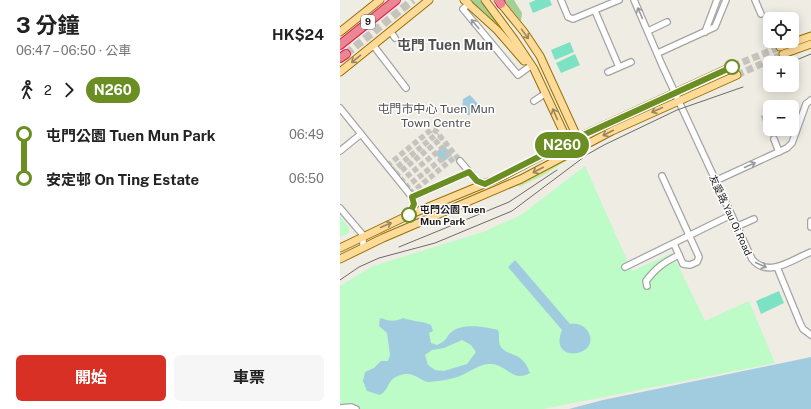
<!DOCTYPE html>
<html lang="zh-TW">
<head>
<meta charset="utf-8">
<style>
	:root { --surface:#fff; --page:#f6f6f6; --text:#222; --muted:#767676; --accent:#d93025 }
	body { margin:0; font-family:"Public Sans","Noto Sans TC",sans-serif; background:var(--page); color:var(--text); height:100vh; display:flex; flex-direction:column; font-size:15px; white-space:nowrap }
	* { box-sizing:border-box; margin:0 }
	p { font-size:13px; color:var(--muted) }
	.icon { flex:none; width:22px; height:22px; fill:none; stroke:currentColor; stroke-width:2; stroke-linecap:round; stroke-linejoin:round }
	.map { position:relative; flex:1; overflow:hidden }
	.sheet { display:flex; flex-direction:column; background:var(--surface); width:340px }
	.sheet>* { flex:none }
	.badge { padding:0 8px; border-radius:13px; font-size:14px; line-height:26px }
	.tools { position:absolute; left:423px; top:12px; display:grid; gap:8px }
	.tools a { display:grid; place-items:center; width:36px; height:36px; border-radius:6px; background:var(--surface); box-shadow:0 2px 10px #0003; font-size:20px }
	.map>.badge { position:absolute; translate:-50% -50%; box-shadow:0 0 0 2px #fff }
	.legs { display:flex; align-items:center; gap:6px; height:44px; padding:0 16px; font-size:13px }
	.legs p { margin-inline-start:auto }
	.summary { display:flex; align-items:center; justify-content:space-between; height:68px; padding:0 16px }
	h1 { font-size:22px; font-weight:700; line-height:30px }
	.primary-button { display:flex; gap:8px; margin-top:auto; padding:8px 16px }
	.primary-button a { flex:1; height:46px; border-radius:6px; background:var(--accent); color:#fff; font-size:16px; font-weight:700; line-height:46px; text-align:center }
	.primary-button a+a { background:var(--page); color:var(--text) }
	ul { padding:0 16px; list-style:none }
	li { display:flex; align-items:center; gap:14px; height:44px; font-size:15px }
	li i { display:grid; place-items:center; width:6px; height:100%; margin:0 5px; background:currentColor }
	li i::after { content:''; width:10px; height:10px; margin:-5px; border:3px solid; border-radius:50%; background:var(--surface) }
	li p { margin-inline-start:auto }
	li:first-child i { background:linear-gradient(#0000 50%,currentColor 0) }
	li:last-child i { background:linear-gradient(currentColor 50%,#0000 0) }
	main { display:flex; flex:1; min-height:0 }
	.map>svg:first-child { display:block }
	.grass { fill:#c3eca6 }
	.forest { fill:#a2d096 }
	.park { fill:#bdfbc7 }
	.pitch { fill:#7de2c3 }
	.water { fill:#a1ccdf; fill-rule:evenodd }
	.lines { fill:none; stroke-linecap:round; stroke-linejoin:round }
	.minor-tunnel { stroke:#c5c3bb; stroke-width:5.5; stroke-dasharray:5.5 3; stroke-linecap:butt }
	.major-tunnel { stroke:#c5c3bb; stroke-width:7; stroke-dasharray:7 3.5; stroke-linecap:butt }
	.highway-tunnel { stroke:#c5c3bb; stroke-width:8; stroke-dasharray:8 4; stroke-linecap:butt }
	.minor-casing { stroke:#a4a4a4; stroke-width:8 }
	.major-casing { stroke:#977100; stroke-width:9 }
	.highway-casing { stroke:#e01d50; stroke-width:10 }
	.minor { stroke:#fff; stroke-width:5.5 }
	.major { stroke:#ffda98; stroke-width:7 }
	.highway { stroke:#ea8792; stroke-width:8 }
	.tram { stroke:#6b6b6b; stroke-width:1 }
	.oneway { stroke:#999 }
	.oneway2 { stroke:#998561 }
	.line-1-casing { stroke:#fff; stroke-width:9 }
	.line-1 { stroke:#6b8e23; stroke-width:6 }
	.stop-1-dot { fill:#fff; stroke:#6b8e23; stroke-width:2 }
	.labels { text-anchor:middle; stroke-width:3; stroke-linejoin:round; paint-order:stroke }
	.shield { fill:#fff; stroke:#616161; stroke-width:1 }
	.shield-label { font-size:9px; font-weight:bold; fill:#1d1d1d }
	.stop-label { font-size:10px; font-weight:bold; fill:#1d1d1d; stroke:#fff; text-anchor:start }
	.street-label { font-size:10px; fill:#1d1d1d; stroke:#fff }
	.quarter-label { font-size:12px; fill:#505050; stroke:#fff }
	.district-label { font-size:14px; font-weight:bold; fill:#505050; stroke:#fff }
</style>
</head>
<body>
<main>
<section class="sheet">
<div class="summary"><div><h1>3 分鐘</h1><p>06:47 – 06:50 · 公車</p></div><b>HK$24</b></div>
<div class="legs"><svg class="icon" aria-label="walk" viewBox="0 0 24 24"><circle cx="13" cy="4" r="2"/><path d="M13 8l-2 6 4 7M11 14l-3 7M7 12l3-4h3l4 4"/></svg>2<svg class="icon" aria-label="forward" viewBox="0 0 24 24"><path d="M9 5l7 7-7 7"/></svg><b class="badge" style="background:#6b8e23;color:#fff">N260</b></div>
<ul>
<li><i style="color:#6b8e23"></i><b>屯門公園 Tuen Mun Park</b><p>06:49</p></li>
<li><i style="color:#6b8e23"></i><b>安定邨 On Ting Estate</b><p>06:50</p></li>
</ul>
<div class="primary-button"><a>開始</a><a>車票</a></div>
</section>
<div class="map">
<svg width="471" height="409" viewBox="0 0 471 409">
	<rect width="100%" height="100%" fill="#efece3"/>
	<!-- grass -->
	<path class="grass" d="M234 156 202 176 179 187 177 184Z"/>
	<!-- forest -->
	<g class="forest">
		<path d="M130 0H140L171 39Z"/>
		<path d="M164 0H174L182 13 181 21Z"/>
	</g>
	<!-- park -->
	<g class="park">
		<path d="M245 166 292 271 332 253 365 321 409 301 435 363 203 409H0V286L33 266 146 231 181 215Z"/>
		<path d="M0 216 9 228V233L0 237Z"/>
	</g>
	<!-- pitch -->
	<g class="pitch">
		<path d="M196 0H210L212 5 193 13 189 3Z"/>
		<path d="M230 42 234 52 215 60 211 50Z"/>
		<path d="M235 54 240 65 221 73 216 63Z"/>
		<path d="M439 291 444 303 421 314 416 301Z"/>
	</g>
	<!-- water -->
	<g class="water">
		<path d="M130 95 140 106 130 115H127L122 110 123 99Z"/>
		<path d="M104 145 112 155 102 163 95 153Z"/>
		<path d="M175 260 230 324C236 323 242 324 247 330 265 356 207 366 222 330L168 267Z"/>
		<path d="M40 318C49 321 55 322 63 318 74 322 80 320 91 325L93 331 89 333 91 343 97 345C110 339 105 336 113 331 124 323 145 327 158 330 160 334 158 341 160 345 166 358 182 349 190 373 172 383 168 365 151 364 141 363 131 371 122 375 113 379 100 381 89 382 80 382 74 369 58 376 47 380 50 389 40 395L27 391 23 381 25 372 34 368 41 361H48L50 355 47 333 39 326ZM122 340 131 345 136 352 127 364 104 371 95 370 88 365 85 355 92 350 104 348Z"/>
		<path d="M471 357V409H229L263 400Z"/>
	</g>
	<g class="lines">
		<!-- minor-tunnel -->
		<g class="minor-tunnel">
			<path d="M423 115 434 139"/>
			<path d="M47 166 92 129 96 131 120 161"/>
			<path d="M51 172 98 133"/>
			<path d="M55 176 102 138"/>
			<path d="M60 182 107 144"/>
			<path d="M65 188 112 151"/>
			<path d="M70 194 116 156"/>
		</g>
		<!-- major-tunnel -->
		<g class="major-tunnel">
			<path d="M393 66 440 47"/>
			<path d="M397 75 443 54"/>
		</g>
		<!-- highway-tunnel -->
		<path class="highway-tunnel" d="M6 54 73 0"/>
		<!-- minor casing -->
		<g class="minor-casing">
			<g id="minor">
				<path d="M221 0 228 17 233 19 279 0"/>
				<path d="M294 0 322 65 412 259C428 279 453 259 471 252"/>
				<path d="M415 0 421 14"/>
				<path d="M129 3 123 9 178 75 189 67"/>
				<path d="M255 11 279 67"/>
				<path d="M50 31 55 38"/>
				<path d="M308 31 327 22"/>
				<path d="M365 32 377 0"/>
				<path d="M33 45 66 88"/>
				<path d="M318 53 375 27 386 0"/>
				<path d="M268 72 291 62"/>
				<path d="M194 101 206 93"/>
				<path d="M0 108 72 197 74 204 69 215"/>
				<path d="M434 139 439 152"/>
				<path d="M0 151 21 134"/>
				<path d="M120 161 137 181 145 183"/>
				<path d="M322 176 359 257 357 262 350 265 343 264 334 244"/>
				<path d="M375 181 447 148 452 143 466 104 471 100"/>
				<path d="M72 197 129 172"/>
				<path d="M0 208 23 235V247"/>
				<path d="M471 221V227"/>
				<path d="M396 227 414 219"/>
				<path d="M285 267 391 215"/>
				<path d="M437 267 460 323 463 329 471 335"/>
				<path d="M307 286 306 281C316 268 324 262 339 255"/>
				<path d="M0 408 11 407 16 409"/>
			</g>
		</g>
		<!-- major casing -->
		<g class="major-casing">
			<g id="major">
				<path d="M124 0 157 30 184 61"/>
				<path d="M145 0 174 39 194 69 230 146"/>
				<path d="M158 0 184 32 200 56 239 141"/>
				<path d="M0 32 40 0"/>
				<path d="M440 47 471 36"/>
				<path d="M443 54 471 44"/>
				<path d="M0 72 89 0"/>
				<path d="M0 248 69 215 161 177 228 142 393 66"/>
				<path d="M0 259 43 238 181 179 272 131 397 75"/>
			</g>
		</g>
		<!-- highway casing -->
		<g class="highway-casing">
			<g id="highway">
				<path d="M159 0 161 4"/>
				<path d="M0 45 56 0"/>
				<path d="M0 58 6 54"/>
			</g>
		</g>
		<!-- minor -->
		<use href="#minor" class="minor"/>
		<!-- major -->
		<use href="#major" class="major"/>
		<!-- highway -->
		<use href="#highway" class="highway"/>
		<!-- tram -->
		<g class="tram">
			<path d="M449 63 471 54"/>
			<path d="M59 247 169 202 217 170"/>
			<path d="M0 280 19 267 39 258 95 243 172 211 248 154 264 145 337 110 403 87"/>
		</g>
	</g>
	<!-- one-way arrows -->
	<defs><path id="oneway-shaft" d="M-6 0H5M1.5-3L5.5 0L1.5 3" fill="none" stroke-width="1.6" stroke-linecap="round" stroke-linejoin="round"/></defs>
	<g class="oneway">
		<use href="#oneway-shaft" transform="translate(300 13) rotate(-114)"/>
		<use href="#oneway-shaft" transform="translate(135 24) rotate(-130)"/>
		<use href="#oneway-shaft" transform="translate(410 165) rotate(-24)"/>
		<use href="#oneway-shaft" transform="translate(421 265) rotate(24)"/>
	</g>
	<g class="oneway2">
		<use href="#oneway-shaft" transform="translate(185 34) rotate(54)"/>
		<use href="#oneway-shaft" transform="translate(16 59) rotate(141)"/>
		<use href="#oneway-shaft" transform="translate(317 110) rotate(156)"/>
		<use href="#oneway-shaft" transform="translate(215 114) rotate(-114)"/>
		<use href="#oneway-shaft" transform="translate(268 133) rotate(153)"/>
		<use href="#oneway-shaft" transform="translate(198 170) rotate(153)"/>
		<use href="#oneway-shaft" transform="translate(46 225) rotate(-24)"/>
	</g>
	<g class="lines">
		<!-- line-1 casing -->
		<g class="line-1-casing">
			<path id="line-1" d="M69 215 74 204 72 197 129 172 137 181 145 184 228 142 392 67"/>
		</g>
		<!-- line-1 -->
		<use href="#line-1" class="line-1"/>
	</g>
	<!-- markers -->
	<g class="stop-1-dot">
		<circle cx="392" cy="67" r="7"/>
		<circle cx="69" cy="215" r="7"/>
	</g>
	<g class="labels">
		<!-- shield labels -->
		<rect class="shield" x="21" y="15" width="14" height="14" rx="3"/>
		<g class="shield-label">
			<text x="28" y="25">9</text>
		</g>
		<!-- stop labels -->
		<g class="stop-label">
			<text x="80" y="213">屯門公園 Tuen<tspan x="80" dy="12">Mun Park</tspan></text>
		</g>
		<!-- street labels -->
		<g class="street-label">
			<text transform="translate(391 215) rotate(65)" y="4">友愛路 Yau Oi Road</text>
		</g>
		<!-- quarter labels -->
		<g class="quarter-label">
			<text x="96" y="113">屯門市中心 Tuen Mun<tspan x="96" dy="14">Town Centre</tspan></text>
		</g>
		<!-- district labels -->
		<g class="district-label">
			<text x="105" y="50">屯門 Tuen Mun</text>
		</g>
	</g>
</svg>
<div class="tools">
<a><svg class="icon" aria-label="locate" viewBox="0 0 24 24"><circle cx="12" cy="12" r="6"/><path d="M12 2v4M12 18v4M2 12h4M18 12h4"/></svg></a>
<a>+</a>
<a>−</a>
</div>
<b class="badge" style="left:222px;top:145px;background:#6b8e23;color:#fff">N260</b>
</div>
</main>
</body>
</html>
